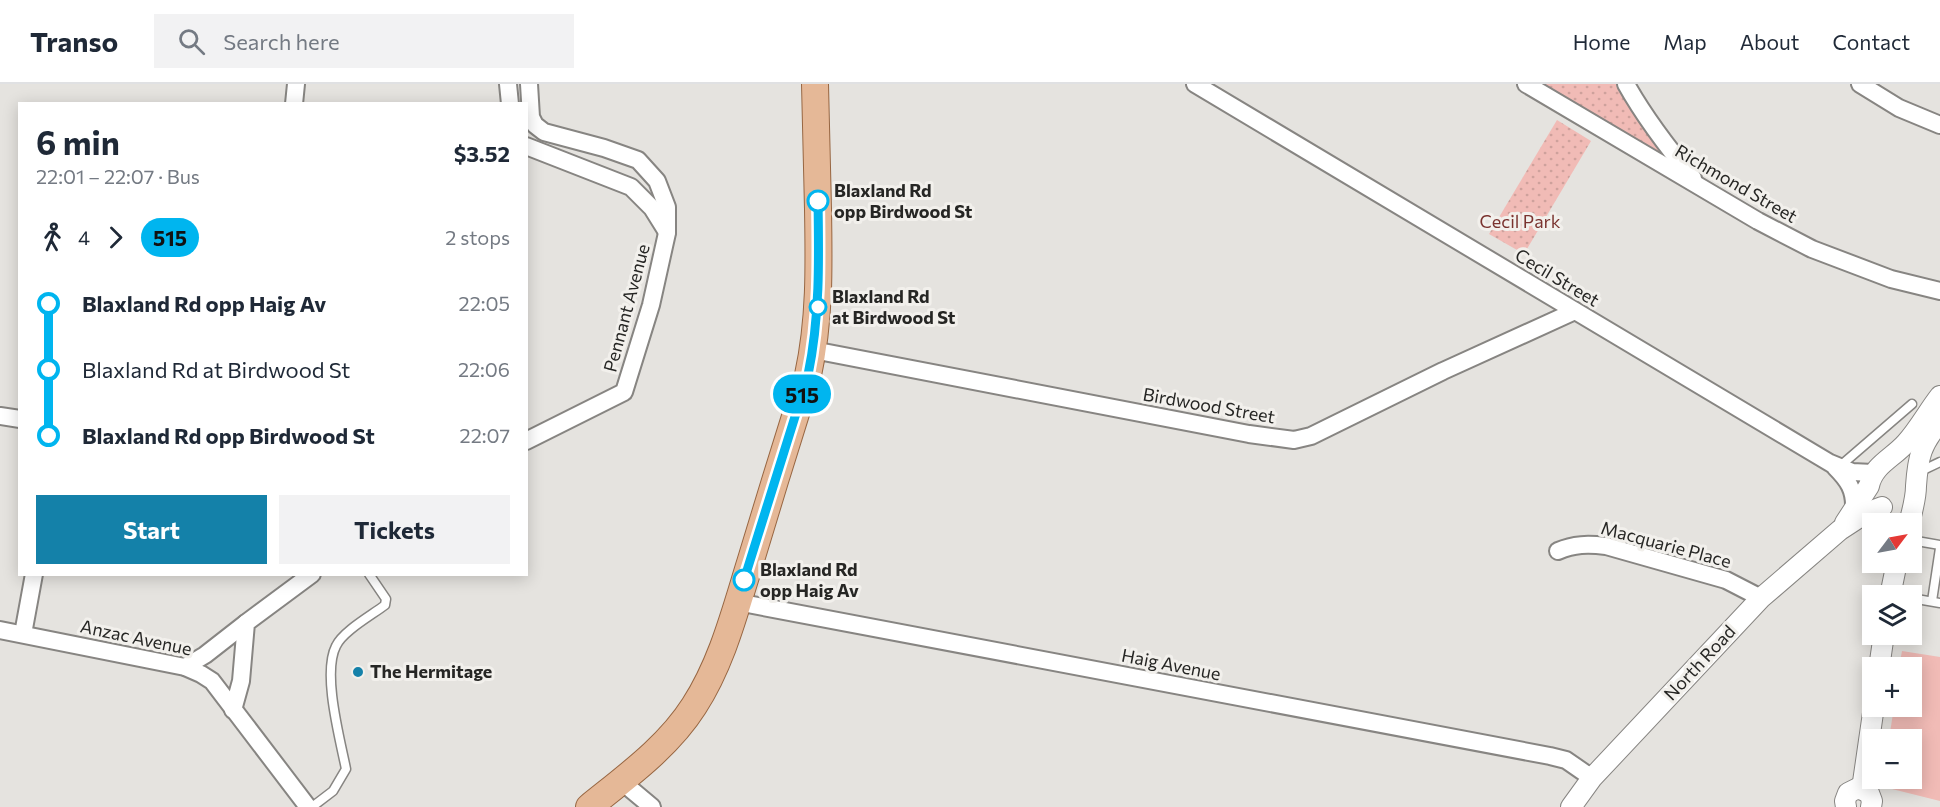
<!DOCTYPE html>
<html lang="en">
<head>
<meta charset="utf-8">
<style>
	:root { --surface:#fff; --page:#f2f2f3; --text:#1f2937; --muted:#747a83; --line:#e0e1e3; --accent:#1481a9 }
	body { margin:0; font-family:Commissioner,sans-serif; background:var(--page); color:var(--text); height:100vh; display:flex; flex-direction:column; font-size:22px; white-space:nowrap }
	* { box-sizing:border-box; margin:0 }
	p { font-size:20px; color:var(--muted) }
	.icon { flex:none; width:33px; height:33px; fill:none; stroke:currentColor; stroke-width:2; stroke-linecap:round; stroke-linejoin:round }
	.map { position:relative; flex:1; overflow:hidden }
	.sheet { position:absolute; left:18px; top:18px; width:510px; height:474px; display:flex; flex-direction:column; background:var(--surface); border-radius:0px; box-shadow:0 3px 15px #0003 }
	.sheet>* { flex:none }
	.badge { padding:0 12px; border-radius:20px; font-size:21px; line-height:39px }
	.needle { width:39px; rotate:58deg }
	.tools { position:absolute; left:1862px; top:429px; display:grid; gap:12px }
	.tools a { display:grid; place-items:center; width:60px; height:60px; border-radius:0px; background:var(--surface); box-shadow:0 3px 15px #0003; font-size:30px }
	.map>.badge { position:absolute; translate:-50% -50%; box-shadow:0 0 0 3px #fff }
	.legs { display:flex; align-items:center; gap:9px; height:66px; padding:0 18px; font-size:20px }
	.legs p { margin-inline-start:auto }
	.headline { display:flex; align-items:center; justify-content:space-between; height:102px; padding:0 18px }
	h1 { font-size:33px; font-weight:700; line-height:45px }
	.button { display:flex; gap:12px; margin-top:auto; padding:12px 18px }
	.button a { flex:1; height:69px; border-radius:0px; background:var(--accent); color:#fff; font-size:24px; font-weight:700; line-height:69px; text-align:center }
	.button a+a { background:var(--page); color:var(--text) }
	ul { padding:0 18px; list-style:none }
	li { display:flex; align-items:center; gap:21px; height:66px; font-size:22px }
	li i { display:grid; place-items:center; width:9px; height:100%; margin:0 8px; background:currentColor }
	li i::after { content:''; width:15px; height:15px; margin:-8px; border:4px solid; border-radius:50%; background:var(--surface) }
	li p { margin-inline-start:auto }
	li:first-child i { background:linear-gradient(#0000 50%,currentColor 0) }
	li:last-child i { background:linear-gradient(currentColor 50%,#0000 0) }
	header { display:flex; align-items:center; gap:36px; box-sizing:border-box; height:84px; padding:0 30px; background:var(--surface); border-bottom:2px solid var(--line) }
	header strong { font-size:28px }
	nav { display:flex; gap:33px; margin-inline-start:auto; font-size:21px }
	.search { width:420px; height:54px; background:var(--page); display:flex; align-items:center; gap:15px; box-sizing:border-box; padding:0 21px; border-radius:0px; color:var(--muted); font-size:22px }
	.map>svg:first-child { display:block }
	.grass { fill:#f1bbb6 }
	.park { fill:url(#park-dots) }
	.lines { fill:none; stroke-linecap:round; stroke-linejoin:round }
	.service-casing { stroke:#878582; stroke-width:11 }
	.minor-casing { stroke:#878582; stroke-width:20 }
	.tertiary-casing { stroke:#878582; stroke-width:22 }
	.primary-casing { stroke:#976642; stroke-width:28 }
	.service { stroke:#fff; stroke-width:8 }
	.minor { stroke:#fff; stroke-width:16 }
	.tertiary { stroke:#fff; stroke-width:20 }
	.primary { stroke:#e5b897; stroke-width:26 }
	.line-1-casing { stroke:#fff; stroke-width:14 }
	.line-1 { stroke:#00b5ef; stroke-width:9 }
	.stop-1-dot { fill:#fff; stroke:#00b5ef; stroke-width:3 }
	.poi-dot { fill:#1481a9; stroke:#f2f0ec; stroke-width:2 }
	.labels { text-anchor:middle; stroke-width:6; stroke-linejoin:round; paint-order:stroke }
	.street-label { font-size:18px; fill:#262624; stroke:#f2f0ec }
	.stop-label { font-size:18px; font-weight:bold; fill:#262624; stroke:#f2f0ec; text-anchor:start }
	.park-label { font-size:18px; fill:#7a332f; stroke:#f2f0ec }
	.poi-label { font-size:18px; font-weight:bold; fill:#262624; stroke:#f2f0ec; text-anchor:start }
</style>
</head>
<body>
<header>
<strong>Transo</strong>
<div class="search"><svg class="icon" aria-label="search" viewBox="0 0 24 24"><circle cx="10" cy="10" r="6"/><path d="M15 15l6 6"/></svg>Search here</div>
<nav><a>Home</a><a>Map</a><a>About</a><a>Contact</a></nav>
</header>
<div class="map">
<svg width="1940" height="723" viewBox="0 0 1940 723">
	<defs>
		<pattern id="park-dots" width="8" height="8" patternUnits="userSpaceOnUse" patternTransform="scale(1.5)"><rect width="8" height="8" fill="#f1bbb6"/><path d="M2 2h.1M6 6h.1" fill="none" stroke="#cea19c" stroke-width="1.8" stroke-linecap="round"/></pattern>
	</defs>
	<rect width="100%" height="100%" fill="#e5e3df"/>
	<!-- grass -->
	<path class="grass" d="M1902 567 1940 573V717L1892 705 1883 695 1911 694V656L1889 655 1894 623 1911 622V584L1899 583Z"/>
	<!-- park -->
	<g class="park">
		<path d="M1541 0H1619L1672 75 1653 66Z"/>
		<path d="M1557 36 1591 57 1524 170 1489 150Z"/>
	</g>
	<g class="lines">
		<!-- service casing -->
		<g class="service-casing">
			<g id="service">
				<path d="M1839 383 1912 320"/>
				<path d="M1919 388 1940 378"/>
				<path d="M1911 456 1940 461"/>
				<path d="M1911 514 1940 519"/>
				<path d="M1932 517 1940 464"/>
				<path d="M312 723 333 707 346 685C340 655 322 589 336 562 343 547 372 531 385 521L386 515 369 490"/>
			</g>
		</g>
		<!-- minor casing -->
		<g class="minor-casing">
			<g id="minor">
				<path d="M508 0 510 20"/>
				<path d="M1195 0 1830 379 1852 388 1873 389"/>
				<path d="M1526 0 1758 137 1812 165 1891 195 1940 207"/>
				<path d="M1626 0C1645 34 1668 64 1693 94"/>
				<path d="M1860 0 1899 24 1940 41"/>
				<path d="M294 20 296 0"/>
				<path d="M526 62 631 103 652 124 667 148"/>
				<path d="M813 266 1249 350 1294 356 1311 352 1443 287 1575 227"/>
				<path d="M0 332 20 335"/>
				<path d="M526 357 624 308 651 221 667 149V123L657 97 638 76 604 64 544 48 535 41 531 33 529 0"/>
				<path d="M1835 383C1848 396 1855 406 1854 425"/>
				<path d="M1558 467C1574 460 1588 460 1606 462L1726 496 1761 514"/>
				<path d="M737 518 1550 672 1566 676 1592 694"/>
				<path d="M0 546 185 583 201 590 212 597 308 723"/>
				<path d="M23 550 34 490"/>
				<path d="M185 583 205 571 246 539"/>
				<path d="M233 626 241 597 246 539 312 490"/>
				<path d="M621 697 652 723"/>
			</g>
		</g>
		<!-- tertiary casing -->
		<g class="tertiary-casing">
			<g id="tertiary">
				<path d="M1845 439 1869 402C1873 381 1893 374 1906 359 1918 346 1929 326 1940 312"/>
				<path d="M1909 440C1912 427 1916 415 1916 402 1918 373 1921 360 1940 338"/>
				<path d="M1890 512 1897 478"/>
				<path d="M1879 584 1884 550"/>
				<path d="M1862 705 1874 622"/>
				<path d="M1571 723 1592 694 1761 514 1840 446 1866 429 1882 423"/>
				<path d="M1846 723 1845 717 1848 709 1858 704 1869 709 1872 717 1871 723"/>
			</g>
		</g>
		<!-- primary casing -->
		<g class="primary-casing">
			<path id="primary" d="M589 723C626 693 668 663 694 622 722 579 735 527 750 479 769 416 788 354 808 291 820 236 819 182 818 125 817 83 816 42 815 0"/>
		</g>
		<!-- service -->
		<use href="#service" class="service"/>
		<!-- minor -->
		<use href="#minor" class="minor"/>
		<!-- tertiary -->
		<use href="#tertiary" class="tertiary"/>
		<!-- primary -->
		<use href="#primary" class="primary"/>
	</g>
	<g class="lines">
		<!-- line-1 casing -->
		<g class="line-1-casing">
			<path id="line-1" d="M744 496 808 291C820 233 819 176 818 117"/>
		</g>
		<!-- line-1 -->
		<use href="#line-1" class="line-1"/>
	</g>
	<!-- markers -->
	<g class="stop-1-dot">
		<circle cx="818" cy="117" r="10"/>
		<circle cx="818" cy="223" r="8"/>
		<circle cx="744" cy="496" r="10"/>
	</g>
	<circle class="poi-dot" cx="358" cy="588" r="6"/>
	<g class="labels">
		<!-- street labels -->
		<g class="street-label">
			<text transform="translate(1736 100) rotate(30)" y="6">Richmond Street</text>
			<text transform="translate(1557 194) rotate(31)" y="6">Cecil Street</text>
			<text transform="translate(627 224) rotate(-75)" y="6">Pennant Avenue</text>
			<text transform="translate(1209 322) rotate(10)" y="6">Birdwood Street</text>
			<text transform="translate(1666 461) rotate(15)" y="6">Macquarie Place</text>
			<text transform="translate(136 554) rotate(12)" y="6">Anzac Avenue</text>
			<text transform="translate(1700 579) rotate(-47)" y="6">North Road</text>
			<text transform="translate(1171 581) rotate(11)" y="6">Haig Avenue</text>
		</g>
		<!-- stop labels -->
		<g class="stop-label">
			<text x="834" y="113">Blaxland Rd<tspan x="834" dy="21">opp Birdwood St</tspan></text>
			<text x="832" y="219">Blaxland Rd<tspan x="832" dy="21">at Birdwood St</tspan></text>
			<text x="760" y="492">Blaxland Rd<tspan x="760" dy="21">opp Haig Av</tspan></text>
		</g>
		<!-- park labels -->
		<g class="park-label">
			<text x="1520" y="144">Cecil Park</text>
		</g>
		<!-- poi labels -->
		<g class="poi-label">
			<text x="370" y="594">The Hermitage</text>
		</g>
	</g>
</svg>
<div class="tools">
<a><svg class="needle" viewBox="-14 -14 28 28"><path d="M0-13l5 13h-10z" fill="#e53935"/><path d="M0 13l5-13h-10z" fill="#747a83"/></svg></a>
<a><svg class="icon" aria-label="layers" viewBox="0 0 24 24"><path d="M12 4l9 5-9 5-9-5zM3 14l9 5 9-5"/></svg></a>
<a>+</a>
<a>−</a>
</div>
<b class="badge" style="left:802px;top:310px;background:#00b5ef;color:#111">515</b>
<section class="sheet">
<div class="headline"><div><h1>6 min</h1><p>22:01 – 22:07 · Bus</p></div><b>$3.52</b></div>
<div class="legs"><svg class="icon" aria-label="walk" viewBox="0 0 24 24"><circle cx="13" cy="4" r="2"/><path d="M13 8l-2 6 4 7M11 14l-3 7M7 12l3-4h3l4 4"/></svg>4<svg class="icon" aria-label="forward" viewBox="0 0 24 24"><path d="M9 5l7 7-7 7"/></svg><b class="badge" style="background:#00b5ef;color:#111">515</b><p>2 stops</p></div>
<ul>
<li><i style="color:#00b5ef"></i><b>Blaxland Rd opp Haig Av</b><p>22:05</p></li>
<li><i style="color:#00b5ef"></i><span>Blaxland Rd at Birdwood St</span><p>22:06</p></li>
<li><i style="color:#00b5ef"></i><b>Blaxland Rd opp Birdwood St</b><p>22:07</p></li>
</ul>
<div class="button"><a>Start</a><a>Tickets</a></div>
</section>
</div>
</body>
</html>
